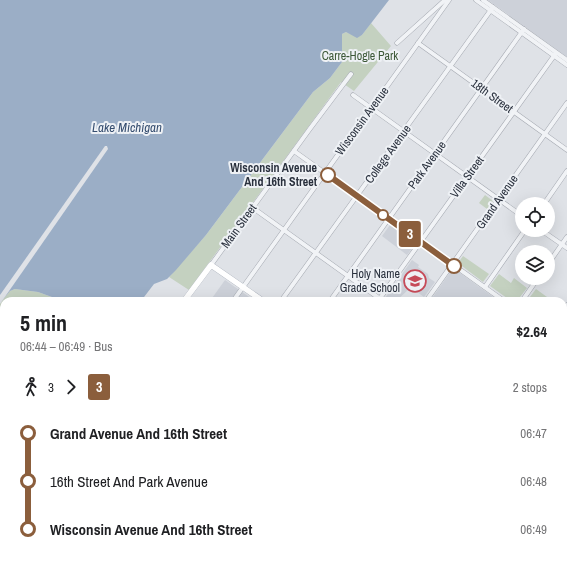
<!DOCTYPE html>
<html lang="en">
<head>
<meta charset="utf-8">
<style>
	:root { --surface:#fff; --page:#f6f6f6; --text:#202124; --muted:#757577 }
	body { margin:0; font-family:"Archivo Narrow",sans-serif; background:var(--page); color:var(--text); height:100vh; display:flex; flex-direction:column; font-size:15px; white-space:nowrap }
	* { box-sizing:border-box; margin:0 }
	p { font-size:13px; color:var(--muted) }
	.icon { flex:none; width:22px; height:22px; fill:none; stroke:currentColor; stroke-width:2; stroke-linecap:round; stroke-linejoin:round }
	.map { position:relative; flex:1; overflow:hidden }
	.details { position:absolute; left:0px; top:297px; width:567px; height:264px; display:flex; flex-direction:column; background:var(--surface); border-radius:12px 12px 0 0; box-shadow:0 4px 16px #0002 }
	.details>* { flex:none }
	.badge { padding:0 8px; border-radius:3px; font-size:14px; line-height:26px }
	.tools { position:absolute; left:515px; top:197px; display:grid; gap:8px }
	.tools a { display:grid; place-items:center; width:40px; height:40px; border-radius:50%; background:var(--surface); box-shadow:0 4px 16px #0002; font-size:20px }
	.map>.badge { position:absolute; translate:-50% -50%; box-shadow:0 0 0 2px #fff }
	.legs { display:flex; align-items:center; gap:6px; height:44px; padding:0 20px; font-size:13px }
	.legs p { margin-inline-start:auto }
	.head { display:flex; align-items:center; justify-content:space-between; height:68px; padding:0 20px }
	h1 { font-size:22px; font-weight:700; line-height:30px }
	ul { padding:0 20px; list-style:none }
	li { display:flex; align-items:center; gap:14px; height:48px; font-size:15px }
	li i { display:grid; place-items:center; width:6px; height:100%; margin:0 5px; background:currentColor }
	li i::after { content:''; width:10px; height:10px; margin:-5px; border:3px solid; border-radius:50%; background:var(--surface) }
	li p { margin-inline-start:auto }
	li:first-child i { background:linear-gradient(#0000 50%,currentColor 0) }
	li:last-child i { background:linear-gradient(currentColor 50%,#0000 0) }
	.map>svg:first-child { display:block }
	.built { fill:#cdd1d9 }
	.green { fill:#c4d1c0 }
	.water { fill:#9baec6 }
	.pier { fill:#dfe2e7 }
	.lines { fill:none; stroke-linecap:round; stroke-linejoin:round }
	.minor-casing { stroke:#a5a9b1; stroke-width:5 }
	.major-casing { stroke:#9fa6b2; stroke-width:6 }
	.minor { stroke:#f1f3f6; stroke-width:4 }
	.major { stroke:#fff; stroke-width:5.5 }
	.rail-casing { stroke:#798190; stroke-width:2.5 }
	.rail { stroke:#eef1f5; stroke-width:1; stroke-dasharray:3; stroke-linecap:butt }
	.line-1-casing { stroke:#fff; stroke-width:9 }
	.line-1 { stroke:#8b5e3c; stroke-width:6 }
	.stop-1-dot { fill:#fff; stroke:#8b5e3c; stroke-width:2 }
	.labels { text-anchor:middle; stroke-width:4; stroke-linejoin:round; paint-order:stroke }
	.park-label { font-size:12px; fill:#3c5837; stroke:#eef1f5 }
	.street-label { font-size:12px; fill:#29303d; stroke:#eef1f5 }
	.stop-label { font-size:12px; font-weight:bold; fill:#29303d; stroke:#eef1f5; text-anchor:end }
	.poi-label { font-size:12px; fill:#29303d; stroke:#eef1f5; text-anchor:end }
	.water-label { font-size:13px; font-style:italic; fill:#354d6f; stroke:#eef1f5 }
</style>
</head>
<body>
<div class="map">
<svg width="567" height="561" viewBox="0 0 567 561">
	<rect width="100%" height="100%" fill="#dfe2e7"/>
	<!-- built -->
	<g class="built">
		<path d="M488 0H567V57Z"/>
		<path d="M390 225 416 243 407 255 382 236Z"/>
		<path d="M412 260 419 265 418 267 428 274 429 278 435 282 424 297 413 289 411 290 409 289 396 301H390L385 298Z"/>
		<path d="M453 268 489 294 499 301H430Z"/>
		<path d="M225 280 255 301H210Z"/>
		<path d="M563 348 567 351V471L565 474 567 475V501L563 507Z"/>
		<path d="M0 381 4 384V477L0 482Z"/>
		<path d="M486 557H553L550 561H483Z"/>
	</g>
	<!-- green -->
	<g class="green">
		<path d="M371 23 391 46 354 91 341 82 189 290 169 277 206 235 313 92 330 78 342 62V34L346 32 357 37 362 35Z"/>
		<path d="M485 195 493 201 487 209 479 203Z"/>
		<path d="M463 256 489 274 483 282 458 263Z"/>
		<path d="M499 274 511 283 514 278 527 288 517 301H511L490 286Z"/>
		<path d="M15 289 38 292 63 301H4V380L0 377V303L10 291Z"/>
		<path d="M536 289 547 297 545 301H527Z"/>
		<path d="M104 557H130L136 561H101Z"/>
	</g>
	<!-- water -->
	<path class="water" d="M0 0H389L362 35 357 38 346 32 342 34V62L330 78 313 92 206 235 176 270 167 279 154 284 141 301H63L38 292 15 289 10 291 0 303Z"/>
	<!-- pier -->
	<path class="pier" d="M105 146H107L108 149 0 304V295Z"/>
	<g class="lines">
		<!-- minor casing -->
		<g class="minor-casing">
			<g id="minor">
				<path d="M476 0 567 65"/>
				<path d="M483 0 567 60"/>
				<path d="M397 43 445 0"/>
				<path d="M418 43 567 150"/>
				<path d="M353 95 522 216"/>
				<path d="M294 151 504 301"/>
				<path d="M544 204 567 171"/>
				<path d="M253 208 383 301"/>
				<path d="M541 230 567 248"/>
				<path d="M548 264 567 237"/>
				<path d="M211 265 309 130 351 74"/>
				<path d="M485 287 525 230"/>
				<path d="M233 301 449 0"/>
				<path d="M281 301 493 7"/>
				<path d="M330 301 524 29"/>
				<path d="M378 301 556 53"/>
				<path d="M426 301 567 103"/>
				<path d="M522 301 538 278"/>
				<path d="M563 310 567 305"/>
				<path d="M563 343 567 346"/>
				<path d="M0 377 4 380"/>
				<path d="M0 488 4 482"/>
				<path d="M563 510 567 505"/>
				<path d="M0 545 4 548"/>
				<path d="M16 557 22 561"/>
				<path d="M138 557 144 561"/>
				<path d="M259 557 264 561"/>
				<path d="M323 557 329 561"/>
				<path d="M379 557 384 561"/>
				<path d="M500 557 505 561"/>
				<path d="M47 561 50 557"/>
				<path d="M95 561 98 557"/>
				<path d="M192 561 195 557"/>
				<path d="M240 561 243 557"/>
				<path d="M288 561 291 557"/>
				<path d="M434 561 437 557"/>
			</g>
		</g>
		<!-- major casing -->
		<g class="major-casing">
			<g id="major">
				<path d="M184 301 211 265 263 301"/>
				<path d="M563 445 567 440"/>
				<path d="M563 516 567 519"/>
				<path d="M0 558 4 552"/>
				<path d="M480 561 483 557"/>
			</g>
		</g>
		<!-- minor -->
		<use href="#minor" class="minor"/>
		<!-- major -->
		<use href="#major" class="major"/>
		<!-- rail casing -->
		<g class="rail-casing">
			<g id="rail">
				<path d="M563 549 567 545"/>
				<path d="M552 561 556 557"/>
			</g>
		</g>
		<!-- rail -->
		<use href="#rail" class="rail"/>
	</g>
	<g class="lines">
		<!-- line-1 casing -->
		<g class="line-1-casing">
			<path id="line-1" d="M328 175 454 266"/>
		</g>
		<!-- line-1 -->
		<use href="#line-1" class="line-1"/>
	</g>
	<!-- icons -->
	<defs>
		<g id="school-ring" transform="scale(1.15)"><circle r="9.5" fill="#eef1f5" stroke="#c64a58" stroke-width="1.5"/><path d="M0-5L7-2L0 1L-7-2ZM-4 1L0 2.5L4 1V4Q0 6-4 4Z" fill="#c64a58"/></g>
	</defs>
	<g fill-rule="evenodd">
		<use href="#school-ring" x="415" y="281"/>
	</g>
	<!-- markers -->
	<g class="stop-1-dot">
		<circle cx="328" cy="175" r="7"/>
		<circle cx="383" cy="215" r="5"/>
		<circle cx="454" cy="266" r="7"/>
	</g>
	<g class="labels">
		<!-- park labels -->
		<g class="park-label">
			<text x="360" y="60">Carre-Hogle Park</text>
		</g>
		<!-- street labels -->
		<g class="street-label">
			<text transform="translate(492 96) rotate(36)" y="4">18th Street</text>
			<text transform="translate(362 121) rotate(-54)" y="4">Wisconsin Avenue</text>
			<text transform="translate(388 154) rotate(-54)" y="4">College Avenue</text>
			<text transform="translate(427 165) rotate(-54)" y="4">Park Avenue</text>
			<text transform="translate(467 177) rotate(-54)" y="4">Villa Street</text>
			<text transform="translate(497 202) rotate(-55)" y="4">Grand Avenue</text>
			<text transform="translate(239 226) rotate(-54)" y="4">Main Street</text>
		</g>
		<!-- stop labels -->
		<g class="stop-label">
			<text x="317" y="172">Wisconsin Avenue<tspan x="317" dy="14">And 16th Street</tspan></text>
		</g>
		<!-- poi labels -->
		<g class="poi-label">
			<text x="400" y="278">Holy Name<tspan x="400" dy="14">Grade School</tspan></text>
		</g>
		<!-- water labels -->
		<g class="water-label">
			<text x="127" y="132">Lake Michigan</text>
		</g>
	</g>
</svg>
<div class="tools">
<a><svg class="icon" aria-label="locate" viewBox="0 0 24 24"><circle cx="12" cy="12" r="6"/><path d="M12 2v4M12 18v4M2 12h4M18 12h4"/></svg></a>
<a><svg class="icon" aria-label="layers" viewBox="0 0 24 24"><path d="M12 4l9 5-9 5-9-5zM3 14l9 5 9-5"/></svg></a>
</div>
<b class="badge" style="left:410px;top:234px;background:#8b5e3c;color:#fff">3</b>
<section class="details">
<div class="head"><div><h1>5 min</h1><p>06:44 – 06:49 · Bus</p></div><b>$2.64</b></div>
<div class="legs"><svg class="icon" aria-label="walk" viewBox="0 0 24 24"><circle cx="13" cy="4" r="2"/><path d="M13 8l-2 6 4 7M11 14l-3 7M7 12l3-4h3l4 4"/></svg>3<svg class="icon" aria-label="forward" viewBox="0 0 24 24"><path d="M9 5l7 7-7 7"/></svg><b class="badge" style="background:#8b5e3c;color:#fff">3</b><p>2 stops</p></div>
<ul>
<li><i style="color:#8b5e3c"></i><b>Grand Avenue And 16th Street</b><p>06:47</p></li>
<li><i style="color:#8b5e3c"></i><span>16th Street And Park Avenue</span><p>06:48</p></li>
<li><i style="color:#8b5e3c"></i><b>Wisconsin Avenue And 16th Street</b><p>06:49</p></li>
</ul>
</section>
</div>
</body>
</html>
